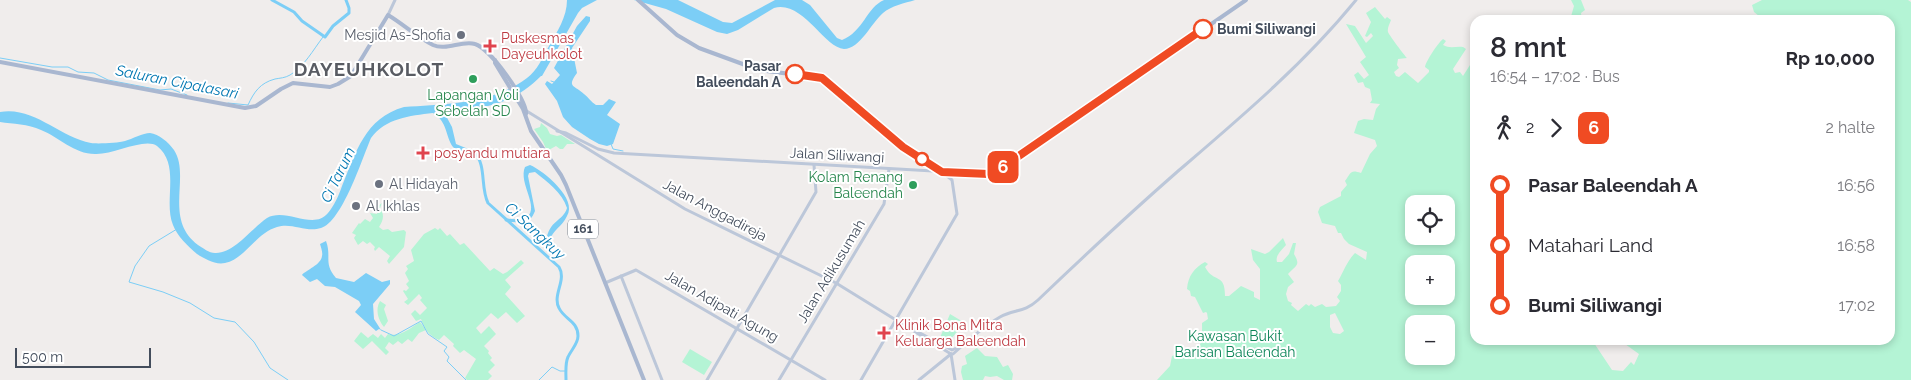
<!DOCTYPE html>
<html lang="id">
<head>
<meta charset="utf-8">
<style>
	:root { --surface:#fff; --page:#f7f7f7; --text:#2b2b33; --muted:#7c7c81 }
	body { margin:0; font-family:Raleway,sans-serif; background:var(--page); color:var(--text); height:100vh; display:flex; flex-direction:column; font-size:19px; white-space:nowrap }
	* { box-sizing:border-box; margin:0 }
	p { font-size:16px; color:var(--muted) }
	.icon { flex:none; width:28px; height:28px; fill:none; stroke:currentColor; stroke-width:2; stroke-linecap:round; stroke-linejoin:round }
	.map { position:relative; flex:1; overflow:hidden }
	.side { position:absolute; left:1470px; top:15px; width:425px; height:330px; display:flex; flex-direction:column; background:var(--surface); border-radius:15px; box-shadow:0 2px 8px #0003 }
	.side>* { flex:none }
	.badge { padding:0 10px; border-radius:8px; font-size:18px; line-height:32px }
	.fabs { position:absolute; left:1405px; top:195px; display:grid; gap:10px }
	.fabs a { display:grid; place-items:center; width:50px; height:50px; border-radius:10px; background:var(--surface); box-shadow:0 2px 8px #0003; font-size:25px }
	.scale { position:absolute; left:15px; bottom:12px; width:136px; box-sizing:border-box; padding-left:5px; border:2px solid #434d5c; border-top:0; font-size:14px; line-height:18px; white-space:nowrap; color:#434d5c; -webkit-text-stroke:4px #fff; paint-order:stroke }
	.map>.badge { position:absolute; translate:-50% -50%; box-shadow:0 0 0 2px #fff }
	.legs { display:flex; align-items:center; gap:8px; height:55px; padding:0 20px; font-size:16px }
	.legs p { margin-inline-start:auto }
	.overview { display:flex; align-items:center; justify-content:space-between; height:85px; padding:0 20px }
	h1 { font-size:28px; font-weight:600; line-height:38px }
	ul { padding:0 20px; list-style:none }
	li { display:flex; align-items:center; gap:18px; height:60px; font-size:19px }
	li i { display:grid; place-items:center; width:8px; height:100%; margin:0 6px; background:currentColor }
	li i::after { content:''; width:12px; height:12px; margin:-6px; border:4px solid; border-radius:50%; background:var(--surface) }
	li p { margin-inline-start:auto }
	li:first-child i { background:linear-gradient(#0000 50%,currentColor 0) }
	li:last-child i { background:linear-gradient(currentColor 50%,#0000 0) }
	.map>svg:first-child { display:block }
	.green { fill:#b4f4d5; fill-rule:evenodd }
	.water { fill:#7ccef6 }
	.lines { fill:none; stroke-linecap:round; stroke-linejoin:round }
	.stream { stroke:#7ccef6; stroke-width:1 }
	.river { stroke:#7ccef6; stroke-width:3 }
	.secondary { stroke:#bcc7d9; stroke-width:3 }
	.primary { stroke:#a9b7d0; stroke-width:4 }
	.line-1-casing { stroke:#fff; stroke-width:11 }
	.line-1 { stroke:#f04b23; stroke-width:8 }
	.stop-1-dot { fill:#fff; stroke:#f04b23; stroke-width:2.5 }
	.worship-dot { fill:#6b7280; stroke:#fff; stroke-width:2 }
	.health-dot { fill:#e0444e; stroke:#fff; stroke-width:2 }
	.leisure-dot { fill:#2e9e5b; stroke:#fff; stroke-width:2 }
	.labels { text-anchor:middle; stroke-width:4; stroke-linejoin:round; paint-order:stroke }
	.shield { fill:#fff; stroke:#7b828d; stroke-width:1 }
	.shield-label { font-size:12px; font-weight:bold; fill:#434d5c }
	.stop-label { font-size:14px; font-weight:bold; fill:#434d5c; stroke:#fff; text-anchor:start }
	.worship-label { font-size:14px; fill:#5b616d; stroke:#fff; text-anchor:start }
	.health-label { font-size:14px; fill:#be3a42; stroke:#fff; text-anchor:start }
	.leisure-label { font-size:14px; fill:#27864d; stroke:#fff }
	.street-label { font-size:14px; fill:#434d5c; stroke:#fff }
	.park-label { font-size:14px; fill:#0c8558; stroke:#fff }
	.water-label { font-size:15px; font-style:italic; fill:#0077b2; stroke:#fff }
	.district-label { font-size:19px; font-weight:bold; letter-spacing:1px; fill:#595c63; stroke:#fff }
</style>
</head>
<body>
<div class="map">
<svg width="1911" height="380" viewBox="0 0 1911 380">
	<rect width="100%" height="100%" fill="#f0edec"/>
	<!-- green -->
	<g class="green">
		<path d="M1571 0H1581L1585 10 1581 13 1582 20H1570L1574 6Z"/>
		<path d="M1762 0H1908L1911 2V380H1157L1170 366 1172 356 1180 353 1184 354V352C1188 350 1192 352 1196 350 1203 347 1202 329 1202 323L1208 319 1207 313 1206 312 1203 313 1195 297 1191 296 1190 291 1187 289C1188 276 1194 268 1205 262L1208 264 1205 267C1214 284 1225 272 1225 296H1229L1241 286 1254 292V297L1260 300V269L1253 260 1251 249 1265 254 1269 252 1283 238 1286 245C1282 250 1275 255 1277 262H1282L1289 254 1293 243H1296L1294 254C1301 266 1296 265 1288 274L1294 282 1288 287 1286 294 1288 301 1292 303 1291 305 1298 311 1306 304 1309 306 1311 304 1315 307 1322 304 1326 307 1336 306 1340 301 1337 297 1341 291V285L1338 281C1344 271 1347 261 1355 253L1366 260 1367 252 1349 244 1344 239 1341 233H1338L1335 226 1322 223 1318 212 1320 207 1341 196V192L1347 185 1345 181C1351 173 1350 169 1361 173L1370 154 1377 146 1375 140 1354 133 1358 121 1364 119 1373 120 1376 109 1380 104 1370 103 1372 100 1370 89 1365 87 1363 82 1358 83 1354 75 1358 72 1364 79 1369 75 1360 62 1366 57 1346 24 1355 26 1366 43 1373 36 1371 33 1367 37 1365 36 1371 22 1366 13 1375 7 1385 19 1387 17 1391 20C1390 23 1387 28 1388 32 1389 35 1405 56 1407 58L1398 59 1397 65 1399 68 1394 72 1396 76 1399 77 1405 72 1418 83 1429 72V70L1425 67C1426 61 1438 43 1443 39L1446 41 1443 45C1450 49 1456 46 1463 47L1466 49 1453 69 1455 73 1460 72 1463 76 1470 65 1472 67 1475 65V340H1592L1612 370 1623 371 1631 362 1634 365 1639 354 1625 344 1623 340H1890V20H1764L1754 12 1752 5ZM1414 204H1446V236H1414ZM1414 264H1446V296H1414ZM1335 313 1344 331 1340 334 1333 333 1330 327V315ZM1414 324H1446V356H1414Z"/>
		<path d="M541 123 547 128 550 134 557 136 561 135 575 144H567L563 149H560L556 146 547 151 543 142 534 129 540 127Z"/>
		<path d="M382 203 380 208C385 215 383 221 379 227L383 230 388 229 392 232 404 230 406 232 404 247 389 264 387 261 390 256 379 247 375 251 374 249 375 247 370 242 367 244 363 241 358 245 354 238 356 235 352 233 359 223 360 224 365 219 370 222 373 218 370 213 377 214 378 211 375 208Z"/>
		<path d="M435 228 438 230 440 228 447 236 450 234 460 245 464 243 490 271 494 268 503 274 507 272 521 260 524 263 505 280 511 287 505 294 525 316 517 323 506 312 498 319 491 313 476 328 481 334 489 326 496 334 484 346 489 351 488 353 492 358 490 360 495 365 488 372 492 376 488 380H467L465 378 476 359 464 350 460 353 453 346 454 344 444 335 439 340C429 336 424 328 421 319L416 321 411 314 415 310 420 315 427 308 420 300 422 298 419 294 408 305 404 302 408 299 403 291 404 290 406 291 409 288 406 284 409 281 405 273 408 269 406 266 414 261 411 250 424 234Z"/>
		<path d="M380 301 386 305 384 309 388 321 384 327C378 320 375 309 380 301Z"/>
		<path d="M950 314 965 323 949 341 941 337 939 340Z"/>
		<path d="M420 322 426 330 419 333 412 342 408 339 402 344 398 341 393 345 389 342 385 348 389 352 386 355 372 341 363 349 354 341 361 332 368 338 373 334 378 338 381 334 385 338 388 334C399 338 412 327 420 322Z"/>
		<path d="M977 348 985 356 997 357 1003 367 1008 365 1013 374 1012 380H1004L997 376 990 377 985 376 983 380H963L961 372 962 366 967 364 965 356Z"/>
		<path d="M690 349 712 362 704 375 682 362Z"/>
	</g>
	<!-- water -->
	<g class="water">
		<path d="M567 0H597L582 8 578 13 542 76H541C511 106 485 107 446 113L445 114 452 127 456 144 478 153 476 156C469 152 458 153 453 147 445 136 448 122 433 113 409 116 386 118 371 138 362 159 342 222 321 228 306 233 292 222 277 227 256 233 245 259 225 263 215 265 205 259 197 254 188 246 177 236 173 225 163 201 181 165 157 146 145 137 113 155 95 154 74 154 59 137 41 130 28 124 13 124 0 122V112C34 106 59 137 91 143 97 144 118 143 125 141 132 139 143 133 150 133 159 134 168 142 174 150 191 176 163 219 198 245 203 248 209 253 215 253 234 254 252 228 267 218 286 207 313 231 328 213 334 206 339 195 342 186 356 152 365 118 404 107 445 104 493 104 527 78 537 71 543 57 549 46 557 32 567 17 567 0Z"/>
		<path d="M634 0H678L723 22 732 23 775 0H802L810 5 837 38 842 40C863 32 867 7 884 0 892 0 906 0 915 0 905 3 891 6 883 13 872 22 860 49 844 49 824 48 803 0 774 8L738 30 727 34 717 32 666 9Z"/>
		<path d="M586 16 590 17V21L572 48 577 73C566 88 575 85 584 94 588 97 591 102 596 105H603L609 99 616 102 607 115 620 124 613 144 607 146 599 144 590 139 572 127 563 117 557 101 545 84 547 81 552 84 560 75 554 68 577 26Z"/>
		<path d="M530 165C544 171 578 199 567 216 562 227 553 229 549 242H546C549 219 563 222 567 208 562 192 547 182 535 172L529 173 528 176 535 211C532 219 527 224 518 223L517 221C520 219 524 219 527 217 540 207 518 183 525 167Z"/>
		<path d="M326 241C332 257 323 263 336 278L354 282 366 273 382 282 390 280V284L373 304 374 319 381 330 379 329 376 331 355 312 361 305 359 301 335 287 325 286 317 279 310 282 302 275C306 270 321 265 322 256 323 253 321 247 320 244Z"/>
	</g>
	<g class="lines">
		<!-- stream -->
		<g class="stream">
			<path d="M0 58 52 67H68L78 72 94 73 108 80 160 90 171 89 187 95"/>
			<path d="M551 81 554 82"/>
			<path d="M228 103 248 105C254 92 260 83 275 79 280 78 285 78 290 75 304 67 313 50 323 37"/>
			<path d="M611 144 613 149 623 151"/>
			<path d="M177 229 149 246 135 266 129 282 163 292 190 303 214 318 235 322 254 342 270 368 288 380"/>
			<path d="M381 330 394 336 421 321 428 334 447 347 444 351 449 357 447 361 466 380"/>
			<path d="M539 380 552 367 560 371H566"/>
		</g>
		<!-- river -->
		<g class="river">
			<path d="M272 0 294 12 302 21 325 37 333 26 349 13V8L346 0"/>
			<path d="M474 152C487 165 480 187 488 203L559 267C567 280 552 295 559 308 564 319 578 321 578 336 578 344 571 350 568 357 565 363 566 373 566 380"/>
			<path d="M506 220 520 221"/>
		</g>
		<!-- secondary -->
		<g class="secondary">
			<path d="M388 15 395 0"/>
			<path d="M525 110 685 209 836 283 951 354"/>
			<path d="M557 131 566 133 598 149 614 153 933 171 942 172 952 180 957 214 861 380"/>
			<path d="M621 276 662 380"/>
			<path d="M605 283 636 270 825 380"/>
			<path d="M903 324 952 350 961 346"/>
			<path d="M951 354 955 380"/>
			<path d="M707 380 816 192 814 165"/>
			<path d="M779 380 884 204 889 169"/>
			<path d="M919 380 951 354H953C965 343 986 325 1000 317 1014 309 1024 313 1038 300 1083 257 1129 214 1177 172 1240 118 1303 65 1356 0"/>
		</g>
		<!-- primary -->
		<g class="primary">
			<path d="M638 0 677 35 699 48 759 70 822 78 903 147 942 172 989 174 998 171 1246 0"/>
			<path d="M495 60V63L523 109 531 131 561 175 566 185 644 380"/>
			<path d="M0 62 245 108 256 106 281 89 293 83 330 87 338 84 351 76 388 15C403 24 417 37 433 45 446 51 462 40 475 44 490 48 528 101 526 114"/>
		</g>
	</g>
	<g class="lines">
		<!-- line-1 casing -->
		<g class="line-1-casing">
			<path id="line-1" d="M795 74 822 78 903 147 942 172 989 174 1000 169 1203 29"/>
		</g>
		<!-- line-1 -->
		<use href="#line-1" class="line-1"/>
	</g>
	<!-- markers -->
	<g class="stop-1-dot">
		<circle cx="1203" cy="29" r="9"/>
		<circle cx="795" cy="74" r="9"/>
		<circle cx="922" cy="159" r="6"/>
	</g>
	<g class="worship-dot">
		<circle cx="461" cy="35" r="5"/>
		<circle cx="379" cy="184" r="5"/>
		<circle cx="356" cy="206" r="5"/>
	</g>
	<g class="health-dot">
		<path d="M487.5 38.5h5v5h5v5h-5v5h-5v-5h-5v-5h5z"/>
		<path d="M420.5 145.5h5v5h5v5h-5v5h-5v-5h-5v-5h5z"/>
		<path d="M881.5 325.5h5v5h5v5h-5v5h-5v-5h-5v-5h5z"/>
	</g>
	<g class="leisure-dot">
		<circle cx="473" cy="79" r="5"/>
		<circle cx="913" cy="185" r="5"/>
	</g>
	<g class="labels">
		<!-- shield labels -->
		<rect class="shield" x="568" y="219.5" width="30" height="19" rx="4"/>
		<g class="shield-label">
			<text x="583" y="233">161</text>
		</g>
		<!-- stop labels -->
		<g class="stop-label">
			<text x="1217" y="34">Bumi Siliwangi</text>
			<text x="781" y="71" text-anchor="end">Pasar<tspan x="781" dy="16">Baleendah A</tspan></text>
		</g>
		<!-- worship labels -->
		<g class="worship-label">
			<text x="451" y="40" text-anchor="end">Mesjid As-Shofia</text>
			<text x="389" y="189">Al Hidayah</text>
			<text x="366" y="211">Al Ikhlas</text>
		</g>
		<!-- health labels -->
		<g class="health-label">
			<text x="501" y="43">Puskesmas<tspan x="501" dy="16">Dayeuhkolot</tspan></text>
			<text x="434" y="158">posyandu mutiara</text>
			<text x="895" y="330">Klinik Bona Mitra<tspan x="895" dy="16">Keluarga Baleendah</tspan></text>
		</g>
		<!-- leisure labels -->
		<g class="leisure-label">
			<text x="473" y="100">Lapangan Voli<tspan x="473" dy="16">Sebelah SD</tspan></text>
			<text x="903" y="182" text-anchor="end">Kolam Renang<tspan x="903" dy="16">Baleendah</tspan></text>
		</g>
		<!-- street labels -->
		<g class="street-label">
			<text transform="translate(837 155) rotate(3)" y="5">Jalan Siliwangi</text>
			<text transform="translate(715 210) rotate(28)" y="5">Jalan Anggadireja</text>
			<text transform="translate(831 271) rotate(-59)" y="5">Jalan Adikusumah</text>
			<text transform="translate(722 306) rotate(30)" y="5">Jalan Adipati Agung</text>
		</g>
		<!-- park labels -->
		<g class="park-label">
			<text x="1235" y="341">Kawasan Bukit<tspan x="1235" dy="16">Barisan Baleendah</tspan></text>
		</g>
		<!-- water labels -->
		<g class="water-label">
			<text transform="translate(177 82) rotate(11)" y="5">Saluran Cipalasari</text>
			<text transform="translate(338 175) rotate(-64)" y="5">Ci Tarum</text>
			<text transform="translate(535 231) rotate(43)" y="5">Ci Sangkuy</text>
		</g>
		<!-- district labels -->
		<g class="district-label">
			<text x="369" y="76">DAYEUHKOLOT</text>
		</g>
	</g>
</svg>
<div class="fabs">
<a><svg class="icon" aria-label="locate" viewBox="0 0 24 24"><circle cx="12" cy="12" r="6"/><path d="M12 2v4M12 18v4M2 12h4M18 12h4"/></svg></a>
<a>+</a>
<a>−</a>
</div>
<div class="scale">500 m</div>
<b class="badge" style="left:1003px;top:167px;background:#f04b23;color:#fff">6</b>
<section class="side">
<div class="overview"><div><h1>8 mnt</h1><p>16:54 – 17:02 · Bus</p></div><b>Rp 10,000</b></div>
<div class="legs"><svg class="icon" aria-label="walk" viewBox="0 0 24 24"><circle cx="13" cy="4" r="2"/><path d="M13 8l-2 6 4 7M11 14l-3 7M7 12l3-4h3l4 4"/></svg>2<svg class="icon" aria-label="forward" viewBox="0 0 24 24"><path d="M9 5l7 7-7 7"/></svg><b class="badge" style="background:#f04b23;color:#fff">6</b><p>2 halte</p></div>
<ul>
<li><i style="color:#f04b23"></i><b>Pasar Baleendah A</b><p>16:56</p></li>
<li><i style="color:#f04b23"></i><span>Matahari Land</span><p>16:58</p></li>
<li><i style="color:#f04b23"></i><b>Bumi Siliwangi</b><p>17:02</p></li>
</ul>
</section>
</div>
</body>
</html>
